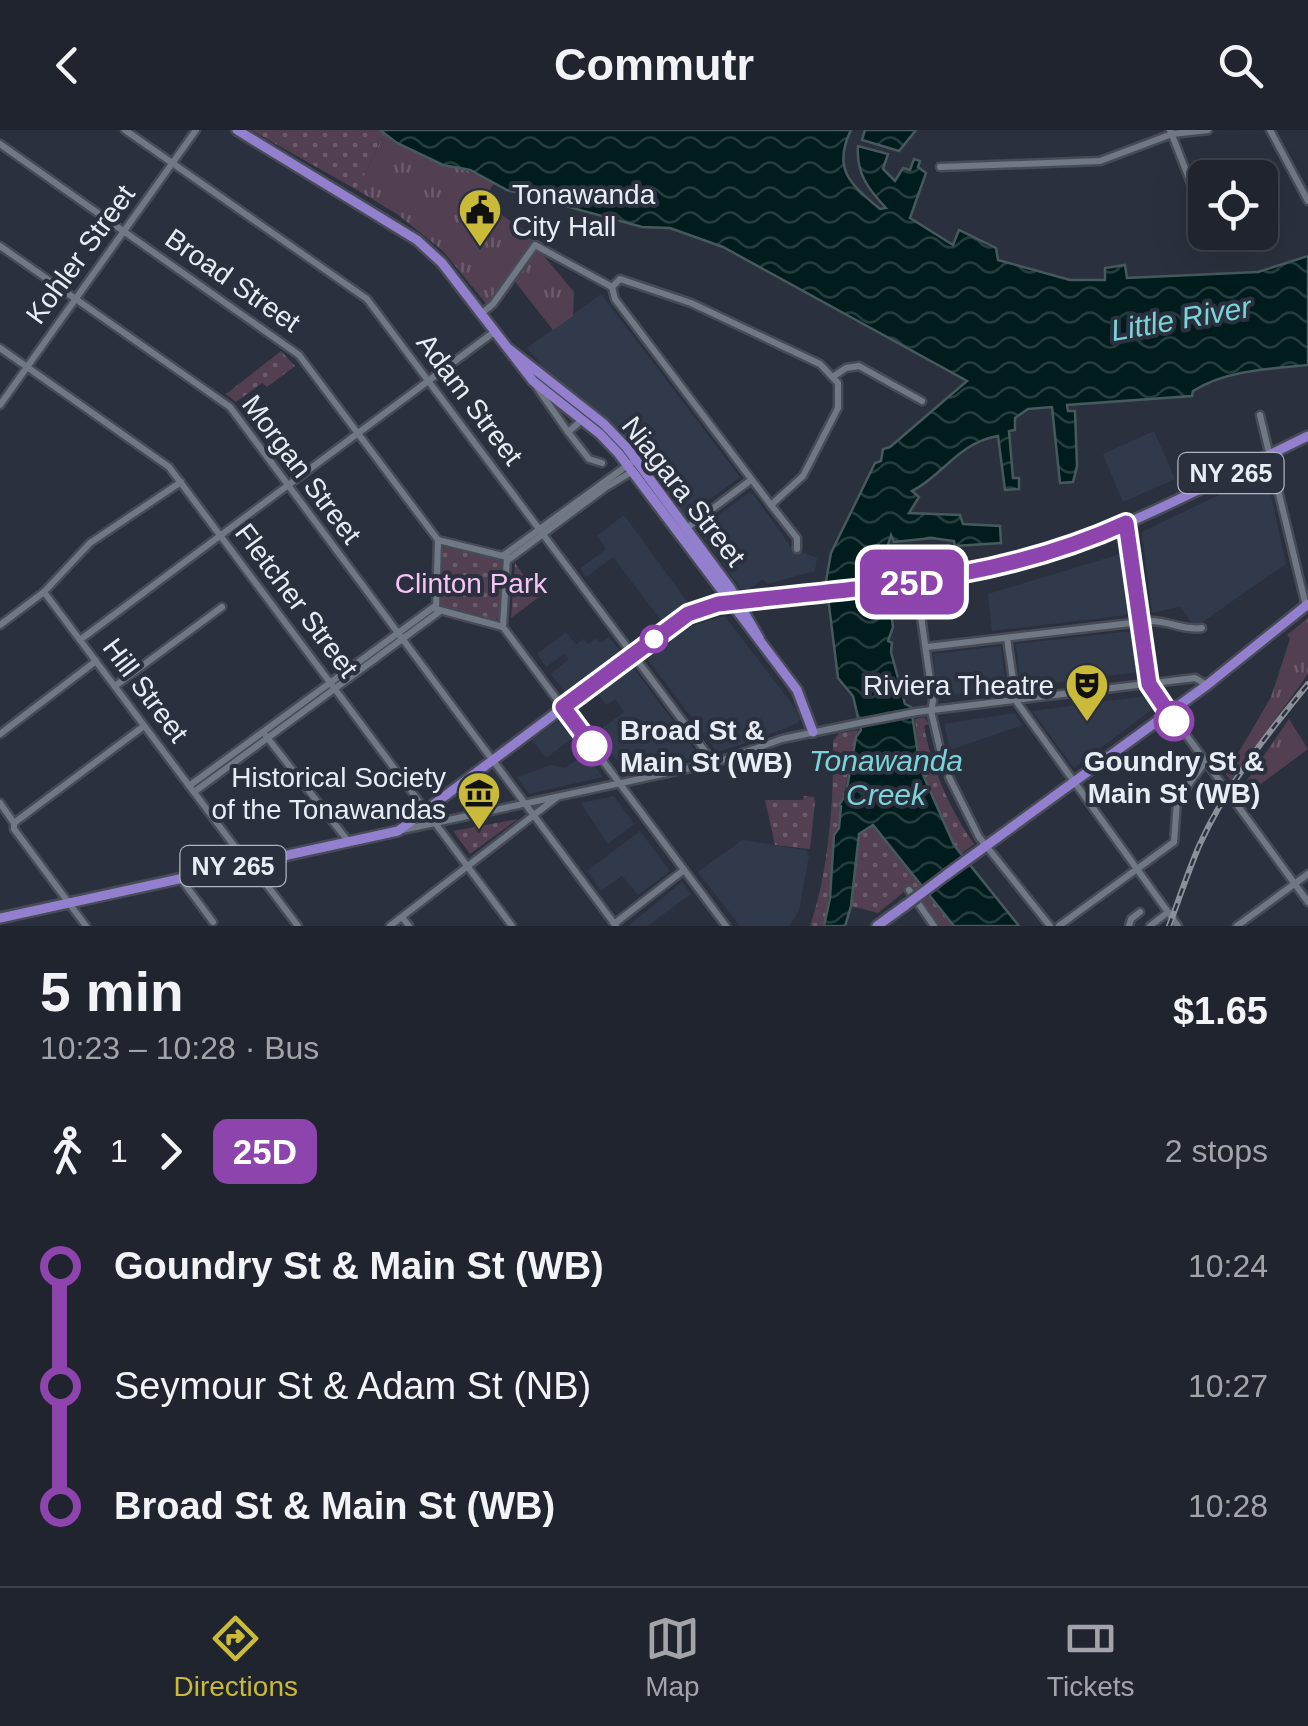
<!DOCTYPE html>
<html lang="en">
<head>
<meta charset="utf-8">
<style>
	:root { --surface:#20242e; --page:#282c36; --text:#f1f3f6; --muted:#a2a4aa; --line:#3d414a; --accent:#c9ba3a }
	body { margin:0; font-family:Helvetica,sans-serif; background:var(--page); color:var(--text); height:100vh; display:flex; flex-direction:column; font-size:38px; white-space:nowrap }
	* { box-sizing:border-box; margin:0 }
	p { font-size:32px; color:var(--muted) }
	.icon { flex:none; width:55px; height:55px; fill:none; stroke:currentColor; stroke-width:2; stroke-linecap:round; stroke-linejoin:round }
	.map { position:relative; height:796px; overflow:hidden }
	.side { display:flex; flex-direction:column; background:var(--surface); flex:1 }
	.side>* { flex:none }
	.badge { padding:0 20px; border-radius:15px; font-size:35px; line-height:65px }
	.tools { position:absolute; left:1188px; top:30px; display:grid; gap:20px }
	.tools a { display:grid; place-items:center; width:90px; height:90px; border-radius:15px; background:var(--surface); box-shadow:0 10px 40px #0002,0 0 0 2px var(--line); font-size:50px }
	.map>.badge { position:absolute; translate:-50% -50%; box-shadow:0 0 0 5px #fff }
	.legs { display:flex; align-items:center; gap:15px; height:110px; padding:0 40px; font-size:32px }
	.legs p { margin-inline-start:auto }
	.headline { display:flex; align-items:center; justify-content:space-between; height:170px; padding:0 40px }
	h1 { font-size:55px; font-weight:600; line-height:75px }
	ul { padding:0 40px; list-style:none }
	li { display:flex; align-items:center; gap:35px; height:120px; font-size:38px }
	li i { display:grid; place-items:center; width:15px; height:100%; margin:0 12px; background:currentColor }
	li i::after { content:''; width:25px; height:25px; margin:-12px; border:8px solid; border-radius:50%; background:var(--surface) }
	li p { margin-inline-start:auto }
	li:first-child i { background:linear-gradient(#0000 50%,currentColor 0) }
	li:last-child i { background:linear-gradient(currentColor 50%,#0000 0) }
	header { display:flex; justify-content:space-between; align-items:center; height:130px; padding:0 40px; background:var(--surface); font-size:45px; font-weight:600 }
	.menu { display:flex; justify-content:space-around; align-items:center; height:140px; border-top:2px solid var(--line); background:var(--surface); font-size:28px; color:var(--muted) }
	.menu a { display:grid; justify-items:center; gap:5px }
	.menu .on { color:var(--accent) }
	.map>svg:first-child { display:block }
	.built { fill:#313a4b }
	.grass { fill:url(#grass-tufts) }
	.park { fill:url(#park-dots) }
	.water { fill:url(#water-waves); stroke:#465a5e; stroke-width:2.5 }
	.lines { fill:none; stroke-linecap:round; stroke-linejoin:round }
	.minor-casing { stroke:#464b56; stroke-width:11 }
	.major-casing { stroke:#464b56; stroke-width:14 }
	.minor { stroke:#707886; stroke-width:6 }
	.major { stroke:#927fcd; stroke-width:9 }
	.rail-casing { stroke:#8b909a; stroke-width:6 }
	.rail { stroke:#2a303d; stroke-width:2.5; stroke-dasharray:8; stroke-linecap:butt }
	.major-bridge-casing { stroke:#464b56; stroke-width:14; stroke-linecap:butt }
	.major-bridge { stroke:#927fcd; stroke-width:9 }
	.line-1-casing { stroke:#fff; stroke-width:22 }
	.line-1 { stroke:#8e44ad; stroke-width:15 }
	.stop-1-dot { fill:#fff; stroke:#8e44ad; stroke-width:5 }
	.labels { text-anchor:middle; stroke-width:8; stroke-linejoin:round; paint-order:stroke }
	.shield { fill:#2a303d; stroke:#afb4bd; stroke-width:2.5 }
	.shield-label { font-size:25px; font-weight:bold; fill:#e8ecf4 }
	.poi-label { font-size:28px; fill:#e8ecf4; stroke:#2a303d; text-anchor:end }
	.street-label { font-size:28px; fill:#e8ecf4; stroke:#2a303d }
	.park-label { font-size:28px; fill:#f7c4f5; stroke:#2a303d }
	.stop-label { font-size:28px; font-weight:bold; fill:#e8ecf4; stroke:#2a303d; text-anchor:start }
	.water-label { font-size:30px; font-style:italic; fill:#7ad4d8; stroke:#2a303d }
</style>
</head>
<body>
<header><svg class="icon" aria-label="back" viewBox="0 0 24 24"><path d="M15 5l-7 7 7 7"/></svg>Commutr<svg class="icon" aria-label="search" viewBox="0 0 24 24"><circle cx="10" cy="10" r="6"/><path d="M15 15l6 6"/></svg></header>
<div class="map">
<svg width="1308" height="796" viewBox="0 0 1308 796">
	<defs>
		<pattern id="grass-tufts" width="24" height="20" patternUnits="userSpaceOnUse" patternTransform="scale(2.5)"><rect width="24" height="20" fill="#523f51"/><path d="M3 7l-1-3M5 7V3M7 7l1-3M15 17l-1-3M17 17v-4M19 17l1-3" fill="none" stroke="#6b5b6b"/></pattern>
		<pattern id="park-dots" width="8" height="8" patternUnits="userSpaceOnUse" patternTransform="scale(2.5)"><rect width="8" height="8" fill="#523f51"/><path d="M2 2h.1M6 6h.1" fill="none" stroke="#6b5b6b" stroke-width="1.8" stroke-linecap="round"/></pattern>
		<pattern id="water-waves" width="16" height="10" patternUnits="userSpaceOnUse" patternTransform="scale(2.5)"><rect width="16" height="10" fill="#011c1d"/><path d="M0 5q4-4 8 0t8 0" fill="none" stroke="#263d3e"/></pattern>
	</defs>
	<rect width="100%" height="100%" fill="#2a303d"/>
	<!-- built -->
	<g class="built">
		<path d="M601 164 740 347 686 387 617 298 548 242 527 218Z"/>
		<path d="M1154 301 1175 349 1123 372 1103 324Z"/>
		<path d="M1266 342 1286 434 1195 497 1180 477 1152 483 1142 402Z"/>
		<path d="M751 361 791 417 817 428 815 441 767 454 763 449 747 461 741 459 698 400Z"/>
		<path d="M624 385 688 473 663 493 613 427 586 447 580 439 606 419 597 406Z"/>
		<path d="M1120 424 1127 485 992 501 988 464Z"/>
		<path d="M725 486 795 578 800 589 798 593 752 611 717 622 646 527 691 496Z"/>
		<path d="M1133 501 1138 542 1021 557 1016 514Z"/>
		<path d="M566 502 576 515 583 509 588 514 596 508 601 513 609 507 621 522 566 564 551 544 569 529 564 524 546 537 537 524Z"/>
		<path d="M1001 516 1006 558 938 567 933 524Z"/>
		<path d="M632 536 700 627 627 642 602 613 596 603 624 582 615 569 606 575 596 562Z"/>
		<path d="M1146 566 1154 578 1074 638 1032 581Z"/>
		<path d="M1014 583 1023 595 950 620 944 594Z"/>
		<path d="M560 590 573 608 546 628 532 610Z"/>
		<path d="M585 624 603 647 529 664 517 647 551 635 565 638Z"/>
		<path d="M614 666 634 694 608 714 581 673Z"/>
		<path d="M640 701 670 741 638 765 622 746 601 761 587 741Z"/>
		<path d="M742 710 806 720 809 725 799 781 789 796H740L698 742Z"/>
		<path d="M682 752 691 764 647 796H628Z"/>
	</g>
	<!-- grass -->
	<g class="grass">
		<path d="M385 2C417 30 458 33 494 53L486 66 474 71 488 80 490 77 550 118 543 125 574 162 573 186 553 200 513 149 492 181 443 121 397 84 357 60Z"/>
		<path d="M1308 488V544L1231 651 1226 644 1271 567 1290 509 1287 505Z"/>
		<path d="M1289 589 1308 619 1242 668 1239 662Z"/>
	</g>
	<!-- park -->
	<g class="park">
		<path d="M251 0H380L385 2 357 60Z"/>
		<path d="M281 221 295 236 267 257 262 253 236 272 226 264Z"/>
		<path d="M448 415 500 428 504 433 501 486 493 492 443 479 439 474 440 420Z"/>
		<path d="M515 433 539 467 511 488Z"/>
		<path d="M924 587 929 594 924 596C932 639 949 678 974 714L961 724 954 715 920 638 915 589Z"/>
		<path d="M858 600C841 664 835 731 824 796H810C829 741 834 668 833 611L839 603Z"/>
		<path d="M804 666 814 667 815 672 810 719 775 715 765 670H803Z"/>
		<path d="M518 689 470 724 453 701Z"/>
		<path d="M873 695 876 696 954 796H937L910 757 878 783 851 776 859 704Z"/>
	</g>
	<!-- water -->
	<g class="water">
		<path d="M380 0H851C832 39 850 54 880 79L886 78C868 59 856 43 858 16L888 24 883 39 895 51 903 38 910 40 914 29 920 31 918 37 926 43 910 88 953 115 959 100 996 118 998 130 1070 150H1105V138L1125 135 1127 148 1258 142 1308 126V235C1268 239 1227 240 1193 261L1192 266 1067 275 1068 281H1075L1077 336 1073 352 1060 353 1052 277 1028 279 1015 288V300L1009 301 1013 348H1019V359L1005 360 998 306C957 313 943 346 912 361L919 367 909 383 960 385 963 394 1000 396 1001 413 955 416 954 411 932 408 894 412 891 405 887 418 895 420V427L881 429 874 447 878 473 890 472 893 497 888 511 892 513 891 522 905 574 911 577 920 638 954 715 1019 796H954L873 695 859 704 851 776 845 796H824L830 768 834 705 839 698 841 676 839 675 846 664 856 607 861 600 853 566 838 548 826 451 831 423 875 333 881 331 883 319 890 317 967 251 723 117 670 98 642 97 507 60 470 40 443 35 397 13Z"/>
		<path d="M865 0H916L899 21 862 10Z"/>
	</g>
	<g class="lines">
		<!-- minor casing -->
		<g class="minor-casing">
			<g id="minor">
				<path d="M125 0 367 169 714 633"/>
				<path d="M1170 0 1205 89"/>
				<path d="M1270 0 1308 71"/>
				<path d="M0 14 299 225 438 410"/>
				<path d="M940 37 1100 31 1172 4 1208 0"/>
				<path d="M1211 102 1217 116"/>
				<path d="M0 116 230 277 616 796"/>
				<path d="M620 149 691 173 820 234 838 253V278L803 346 771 375 615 169 612 157Z"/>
				<path d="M481 184 493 174 535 115 612 157"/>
				<path d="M0 218 169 337 512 796"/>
				<path d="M834 246 846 238 859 236 922 271"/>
				<path d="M534 253 568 302"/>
				<path d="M0 275 196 0"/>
				<path d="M1260 285 1306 476"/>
				<path d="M582 290 568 302 589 329 602 333"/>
				<path d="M771 375 797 408V419"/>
				<path d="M1126 393 1149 554 1308 772"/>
				<path d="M684 400 751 350"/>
				<path d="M438 410 507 427 503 497"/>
				<path d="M438 410 436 479 503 497"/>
				<path d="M504 425 636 329"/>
				<path d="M508 430 605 358 633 341"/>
				<path d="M44 462 247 733"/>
				<path d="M920 479 933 571 931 581 943 632"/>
				<path d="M0 495 44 462 90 413 181 352"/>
				<path d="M503 497 726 796"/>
				<path d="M1007 508 1016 571 1178 796"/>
				<path d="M80 510 494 202"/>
				<path d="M927 517 1149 491C1168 490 1183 501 1202 498"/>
				<path d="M115 556 222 477"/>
				<path d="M0 604 96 531"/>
				<path d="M266 606 348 711"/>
				<path d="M949 647 979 707 1050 796"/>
				<path d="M189 656 435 476"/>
				<path d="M194 662 439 482"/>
				<path d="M0 673 14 693V699L86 796"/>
				<path d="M14 693 144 596"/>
				<path d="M402 700 714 633 782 609 859 593 916 582 1195 548 1207 555"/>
				<path d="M251 734 298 796"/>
				<path d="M181 749 213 792"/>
				<path d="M909 760 934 796"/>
				<path d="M402 787 409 796"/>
				<path d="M614 794 684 740"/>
				<path d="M390 796 556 668"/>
				<path d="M1059 796 1174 712 1177 671 1205 632"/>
				<path d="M1129 796 1131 789 1140 782"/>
				<path d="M1150 796 1168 782"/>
				<path d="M1237 796 1308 744"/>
			</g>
		</g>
		<!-- major casing -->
		<g class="major-casing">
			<g id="major">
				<path d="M237 0 417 110 442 133 533 251 600 304 619 324 797 560 813 602"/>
				<path d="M509 219 604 294 627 318 730 458 759 508"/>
				<path d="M946 745 1207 555 1308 474"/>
				<path d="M0 788 398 701 691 482 718 474C816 461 927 459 1021 432 1121 403 1214 351 1308 306"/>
				<path d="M877 796 906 775"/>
			</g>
		</g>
		<!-- minor -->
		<use href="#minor" class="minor"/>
		<!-- major -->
		<use href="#major" class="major"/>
		<!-- rail casing -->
		<g class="rail-casing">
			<path id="rail" d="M1169 796C1179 769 1188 742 1199 716 1226 656 1267 604 1308 554"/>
		</g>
		<!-- rail -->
		<use href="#rail" class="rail"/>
		<!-- major-bridge casing -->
		<g class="major-bridge-casing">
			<path id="major-bridge" d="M906 775 946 745"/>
		</g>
		<!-- major-bridge -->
		<use href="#major-bridge" class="major-bridge"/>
	</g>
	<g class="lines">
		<!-- line-1 casing -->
		<g class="line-1-casing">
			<path id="line-1" d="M592 616 563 577 688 484 718 474C860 457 994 453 1126 393L1149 554 1174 591"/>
		</g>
		<!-- line-1 -->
		<use href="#line-1" class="line-1"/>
	</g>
	<!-- icons -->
	<defs>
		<g id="civic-pin" transform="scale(2.25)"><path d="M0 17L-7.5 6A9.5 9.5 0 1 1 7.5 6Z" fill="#c9ba3a" stroke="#2a303d"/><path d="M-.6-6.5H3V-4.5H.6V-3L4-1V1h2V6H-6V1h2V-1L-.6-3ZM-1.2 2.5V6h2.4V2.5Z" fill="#111"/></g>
		<g id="theatre-pin" transform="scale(2.25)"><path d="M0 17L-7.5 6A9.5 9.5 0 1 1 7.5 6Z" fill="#c9ba3a" stroke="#2a303d"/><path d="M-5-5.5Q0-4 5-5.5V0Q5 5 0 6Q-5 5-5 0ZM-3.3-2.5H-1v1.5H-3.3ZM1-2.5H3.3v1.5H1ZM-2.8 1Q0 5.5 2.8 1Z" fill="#111"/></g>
		<g id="museum-pin" transform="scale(2.25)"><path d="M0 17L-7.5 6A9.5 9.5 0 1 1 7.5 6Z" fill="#c9ba3a" stroke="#2a303d"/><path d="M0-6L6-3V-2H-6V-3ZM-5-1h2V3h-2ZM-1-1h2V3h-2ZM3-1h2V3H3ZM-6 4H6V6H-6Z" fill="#111"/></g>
	</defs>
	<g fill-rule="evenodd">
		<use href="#civic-pin" x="480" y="80"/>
		<use href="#theatre-pin" x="1087" y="555"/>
		<use href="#museum-pin" x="479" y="663"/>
	</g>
	<!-- markers -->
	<g class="stop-1-dot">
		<circle cx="654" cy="509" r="12"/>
		<circle cx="1174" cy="591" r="18"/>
		<circle cx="592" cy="616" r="18"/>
	</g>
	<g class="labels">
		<!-- shield labels -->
		<g class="shield">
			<rect x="1178.5" y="323" width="105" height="40" rx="8"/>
			<rect x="180.5" y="716" width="105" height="40" rx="8"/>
		</g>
		<g class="shield-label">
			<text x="1231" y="352">NY 265</text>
			<text x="233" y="745">NY 265</text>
		</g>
		<!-- poi labels -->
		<g class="poi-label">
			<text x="512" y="74" text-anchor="start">Tonawanda<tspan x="512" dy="32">City Hall</tspan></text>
			<text x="1054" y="565">Riviera Theatre</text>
			<text x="446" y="657">Historical Society<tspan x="446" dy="32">of the Tonawandas</tspan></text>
		</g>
		<!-- street labels -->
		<g class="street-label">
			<text transform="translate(80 124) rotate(-54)" y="10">Kohler Street</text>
			<text transform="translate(233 150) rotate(35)" y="10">Broad Street</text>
			<text transform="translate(470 269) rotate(53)" y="10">Adam Street</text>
			<text transform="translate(302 339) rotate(53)" y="10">Morgan Street</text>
			<text transform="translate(684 361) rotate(52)" y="10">Niagara Street</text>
			<text transform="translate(297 470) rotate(53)" y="10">Fletcher Street</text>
			<text transform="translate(146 560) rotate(53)" y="10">Hill Street</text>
		</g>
		<!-- park labels -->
		<g class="park-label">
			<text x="471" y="463">Clinton Park</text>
		</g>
		<!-- stop labels -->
		<g class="stop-label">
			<text x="620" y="610">Broad St &amp;<tspan x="620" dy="32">Main St (WB)</tspan></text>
			<text x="1174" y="641" text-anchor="middle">Goundry St &amp;<tspan x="1174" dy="32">Main St (WB)</tspan></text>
		</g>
		<!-- water labels -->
		<g class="water-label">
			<text transform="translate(1181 189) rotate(-10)" y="10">Little River</text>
			<text x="886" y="641">Tonawanda<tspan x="886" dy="34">Creek</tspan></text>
		</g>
	</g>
</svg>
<div class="tools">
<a><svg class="icon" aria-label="locate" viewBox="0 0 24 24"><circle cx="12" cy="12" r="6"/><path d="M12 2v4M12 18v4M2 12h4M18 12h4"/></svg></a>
</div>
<b class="badge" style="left:912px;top:452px;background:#8e44ad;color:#fff">25D</b>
</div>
<section class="side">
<div class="headline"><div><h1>5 min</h1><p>10:23 – 10:28 · Bus</p></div><b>$1.65</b></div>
<div class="legs"><svg class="icon" aria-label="walk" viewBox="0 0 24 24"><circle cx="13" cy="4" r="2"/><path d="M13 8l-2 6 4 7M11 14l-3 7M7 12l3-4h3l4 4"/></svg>1<svg class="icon" aria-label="forward" viewBox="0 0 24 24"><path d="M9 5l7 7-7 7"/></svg><b class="badge" style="background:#8e44ad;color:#fff">25D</b><p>2 stops</p></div>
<ul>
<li><i style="color:#8e44ad"></i><b>Goundry St &amp; Main St (WB)</b><p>10:24</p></li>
<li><i style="color:#8e44ad"></i><span>Seymour St &amp; Adam St (NB)</span><p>10:27</p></li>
<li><i style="color:#8e44ad"></i><b>Broad St &amp; Main St (WB)</b><p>10:28</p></li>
</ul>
</section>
<nav class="menu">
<a class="on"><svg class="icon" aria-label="directions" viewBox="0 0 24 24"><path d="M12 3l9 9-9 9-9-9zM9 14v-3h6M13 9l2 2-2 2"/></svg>Directions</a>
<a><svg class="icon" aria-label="map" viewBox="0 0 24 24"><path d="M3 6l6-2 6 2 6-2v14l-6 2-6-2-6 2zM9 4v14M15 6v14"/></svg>Map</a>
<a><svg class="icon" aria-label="tickets" viewBox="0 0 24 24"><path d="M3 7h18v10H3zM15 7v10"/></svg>Tickets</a>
</nav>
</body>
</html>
